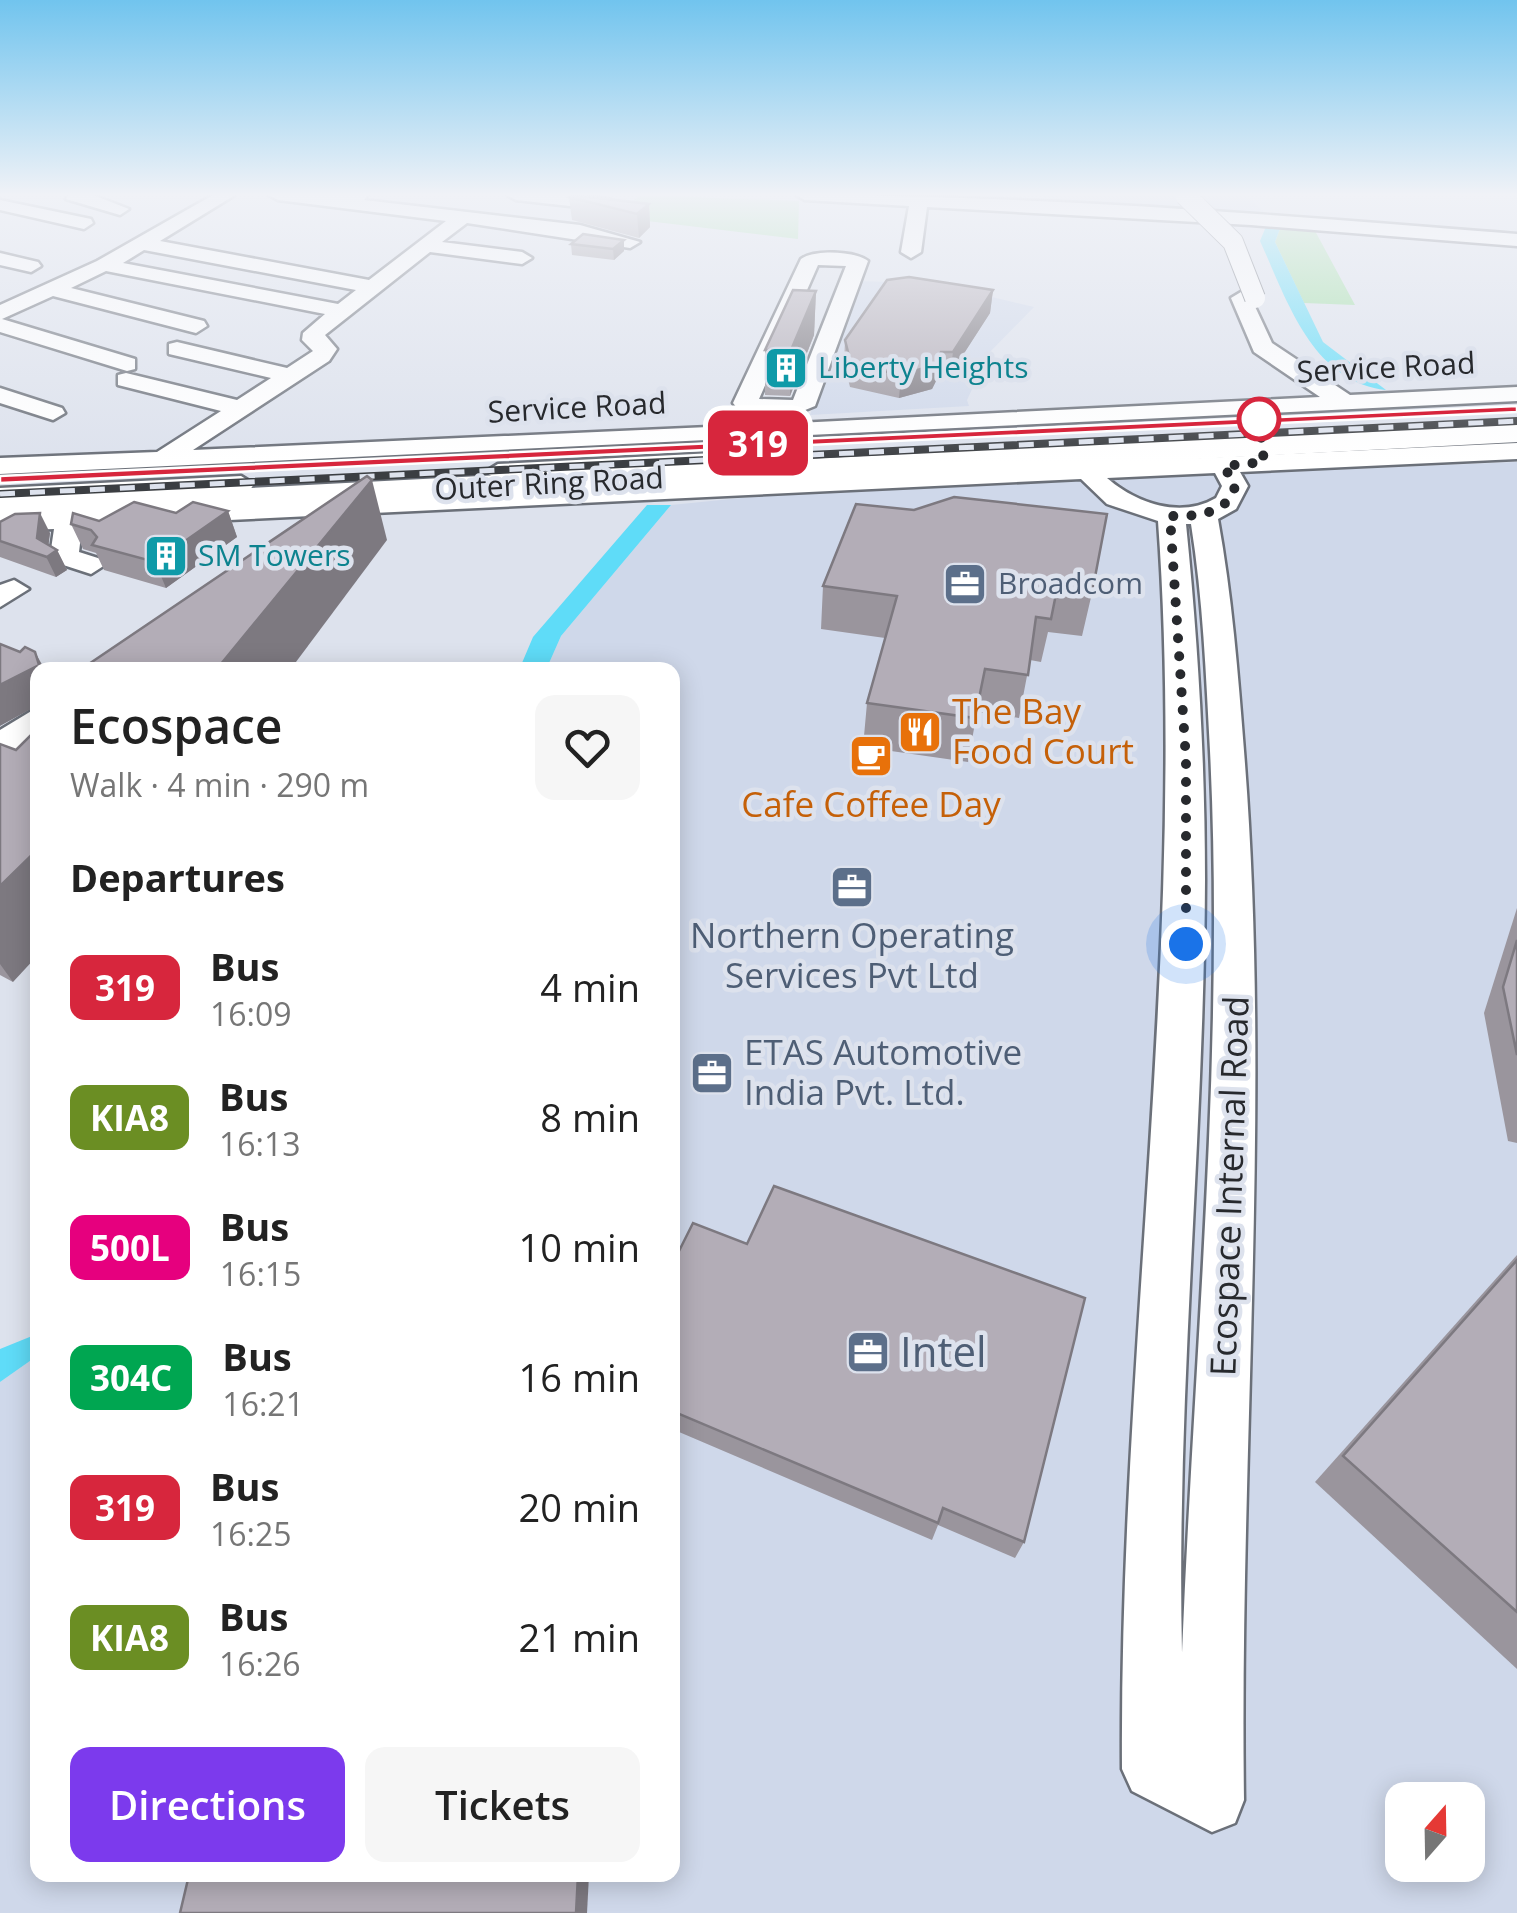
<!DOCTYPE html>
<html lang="en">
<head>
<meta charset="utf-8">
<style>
	:root { --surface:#fff; --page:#f6f6f6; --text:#222; --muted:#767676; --accent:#7c3aed }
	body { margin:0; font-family:"Open Sans",sans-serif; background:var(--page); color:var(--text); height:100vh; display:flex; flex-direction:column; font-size:38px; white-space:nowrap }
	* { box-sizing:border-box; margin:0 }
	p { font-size:32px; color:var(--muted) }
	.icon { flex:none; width:55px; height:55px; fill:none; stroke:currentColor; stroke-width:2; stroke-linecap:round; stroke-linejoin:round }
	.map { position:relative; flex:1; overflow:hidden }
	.sheet { position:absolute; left:30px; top:662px; width:650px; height:1220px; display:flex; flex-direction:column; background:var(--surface); border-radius:20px; box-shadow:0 5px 25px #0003 }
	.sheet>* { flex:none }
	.badge { padding:0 20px; border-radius:15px; font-size:35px; line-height:65px }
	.needle { width:65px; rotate:20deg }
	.controls { position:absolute; left:1385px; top:1782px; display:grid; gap:20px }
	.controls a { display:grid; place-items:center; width:100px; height:100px; border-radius:20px; background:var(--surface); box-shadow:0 5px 25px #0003; font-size:50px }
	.you { position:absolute; width:50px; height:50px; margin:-25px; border:8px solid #fff; border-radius:50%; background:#1a73e8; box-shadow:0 0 0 15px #1a73e833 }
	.map>.badge { position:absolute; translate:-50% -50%; box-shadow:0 0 0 5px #fff }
	h2 { padding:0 40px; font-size:38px; line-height:90px }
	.round { display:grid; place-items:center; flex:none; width:105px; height:105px; border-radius:20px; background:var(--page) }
	.head { display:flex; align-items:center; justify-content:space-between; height:170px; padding:0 40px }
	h1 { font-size:48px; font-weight:600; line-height:75px }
	.action { display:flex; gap:20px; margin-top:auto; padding:20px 40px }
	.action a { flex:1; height:115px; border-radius:20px; background:var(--accent); color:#fff; font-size:40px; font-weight:600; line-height:115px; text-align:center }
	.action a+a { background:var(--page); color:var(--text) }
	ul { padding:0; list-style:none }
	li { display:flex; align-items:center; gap:30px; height:130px; padding:0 40px }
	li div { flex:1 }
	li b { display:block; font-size:38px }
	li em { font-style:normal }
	li .badge { min-width:110px; font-weight:700; text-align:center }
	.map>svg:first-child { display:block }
	.built { fill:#cfd8ea; fill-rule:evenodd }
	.green { fill:#a0dea5 }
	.water { fill:#5fdcf8 }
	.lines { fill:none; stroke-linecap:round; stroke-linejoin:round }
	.minor-casing { stroke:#6b7079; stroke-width:5 }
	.highway-casing { stroke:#6b7079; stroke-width:5 }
	.minor { fill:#fff; fill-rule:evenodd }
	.highway { fill:#fff; fill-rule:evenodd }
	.rail-casing { stroke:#3b3e42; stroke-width:8 }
	.rail { stroke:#dde2ed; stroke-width:5; stroke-dasharray:15; stroke-linecap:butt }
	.minor-bridge-casing { stroke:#6b7079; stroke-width:22; stroke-linecap:butt }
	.minor-bridge { stroke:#fff; stroke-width:20 }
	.wall { fill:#9a959d }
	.shaded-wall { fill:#7d7980 }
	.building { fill:#b3adb7; stroke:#7d7980; stroke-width:2.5 }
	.line { fill:#d7263d; stroke:#fff; stroke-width:2.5 }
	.walk { stroke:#27292d; stroke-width:10; stroke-dasharray:0 18 }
	.stop-dot { fill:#fff; stroke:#d7263d; stroke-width:5 }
	.labels { text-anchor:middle; stroke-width:9; stroke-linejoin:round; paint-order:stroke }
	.far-culture-label { font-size:30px; fill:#0d838f; stroke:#dde2ed; text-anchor:start }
	.far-street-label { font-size:30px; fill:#27292d; stroke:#dde2ed }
	.far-service-label { font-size:30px; fill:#4e5e75; stroke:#dde2ed; text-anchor:start }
	.food-label { font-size:35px; fill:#c56008; stroke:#dde2ed; text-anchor:start }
	.service-label { font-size:35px; fill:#4e5e75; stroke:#dde2ed }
	.street-label { font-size:35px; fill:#27292d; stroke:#dde2ed }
	.near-service-label { font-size:42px; fill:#4e5e75; stroke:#dde2ed; text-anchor:start }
</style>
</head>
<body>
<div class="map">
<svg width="1517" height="1913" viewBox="0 0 1517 1913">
	<rect width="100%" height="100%" fill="#dde2ed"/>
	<!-- built -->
	<g class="built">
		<path d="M1042 195H1245L1265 213 1049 205Z"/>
		<path d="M853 281 933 283 1034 307 989 353 967 400 969 406 810 415Z"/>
		<path d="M1517 462V1913H0V1382L37 1356 38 1875H672V670H546L561 636 671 505 803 492ZM1402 1800H1468V1865H1402Z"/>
	</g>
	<!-- green -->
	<g class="green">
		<path d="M640 195 799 201 798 239 614 217Z"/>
		<path d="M1281 226 1314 229 1355 305 1304 303 1275 242Z"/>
	</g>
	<!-- water -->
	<g class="water">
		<path d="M1267 224 1281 226 1275 242 1323 342 1386 390C1312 382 1287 300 1260 241Z"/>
		<path d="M647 505H671L561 636 546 670H519L533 637Z"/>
		<path d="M37 1334V1356L0 1382V1349Z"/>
	</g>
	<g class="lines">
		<!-- minor casing -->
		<g class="minor-casing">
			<g id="minor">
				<path d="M69 195H93L129 209 120 215 66 199Z"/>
				<path d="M213 195H235L160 241 369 280 446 221 278 200 269 195H368L364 200 580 225 640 242 630 248 467 223 442 242 522 252 532 258 522 264 430 252 325 335 337 349 329 361 193 450 773 424 769 415 737 408 733 403 801 259C814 249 855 251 868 261L815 406 793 415 797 423 1320 397 1254 352 1231 298 1241 292 1251 298 1272 343 1350 395 1517 387V401L0 474V458L157 452 221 411 118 385V375L126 373 237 400 271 378 169 354V344L177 342 287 368 313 351 302 340 303 333 325 314 106 271 71 288 204 321 207 326 196 333 53 296 2 319 135 359V369L127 371 0 332V305L97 261ZM144 250 356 290 338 304 123 263ZM818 265 846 266 793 400 759 399Z"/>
				<path d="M507 195C536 195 602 190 624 206L615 211 516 200Z"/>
				<path d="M796 195C1037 195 1277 215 1517 234V246L1251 225 927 207 921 252 911 258 901 252 909 206 805 200Z"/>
				<path d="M0 200 91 219 93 223 84 229 0 210Z"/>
				<path d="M0 253 38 262 41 266 31 272 0 265Z"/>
				<path d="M0 388 62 408 65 413 53 420 0 403Z"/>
				<path d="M794 439 807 447 803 452 733 468 498 480 485 472 498 464 733 452Z"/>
				<path d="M1517 443V459L1240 472 1248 486 1236 509 1218 519C1232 596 1238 674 1244 751 1272 1100 1239 1451 1244 1800L1235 1823 1212 1832 1132 1791 1122 1769C1119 1352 1188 938 1158 521L1107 504 1081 479 82 527 79 552 101 559 105 565 91 574 54 562 50 556 54 529 0 531V515ZM1215 473 1222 486 1216 498C1180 519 1136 503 1107 478ZM1186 524H1191C1203 599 1206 675 1210 751 1225 1052 1194 1353 1182 1653 1176 1395 1204 1138 1205 880 1205 761 1198 643 1186 524Z"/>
				<path d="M241 476 254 484 250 490 0 504V488Z"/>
				<path d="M14 580 29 589 0 607V585Z"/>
				<path d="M38 707V734L12 755 0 758V730Z"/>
			</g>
		</g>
		<!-- highway casing -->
		<g class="highway-casing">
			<path id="highway" d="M1517 422V442L0 523V501Z"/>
		</g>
		<!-- minor -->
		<use href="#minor" class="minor"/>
		<!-- highway -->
		<use href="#highway" class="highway"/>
		<!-- rail casing -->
		<g class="rail-casing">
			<path id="rail" d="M0 494 1517 421"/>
		</g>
		<!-- rail -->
		<use href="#rail" class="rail"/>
		<!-- minor-bridge casing -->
		<g class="minor-bridge-casing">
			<path id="minor-bridge" d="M1185 195 1233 242 1255 298"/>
		</g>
		<!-- minor-bridge -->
		<use href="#minor-bridge" class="minor-bridge"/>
	</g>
	<!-- wall -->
	<g class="wall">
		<path d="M569 197 649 204 650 227 639 238 572 220Z"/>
		<path d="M571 244 624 251 614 260 572 255Z"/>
		<path d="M993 290 990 313 950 375H939L932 389 899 398 850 387 844 363 845 340Z"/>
		<path d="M816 291 814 335 790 396 765 395V350Z"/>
		<path d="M856 504 1092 593 1082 636 1048 632 1041 662 1030 660 1019 718 977 712 968 762 863 747 867 703 885 638 821 629 823 586Z"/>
		<path d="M228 511 237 537 166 588 104 570 96 553 83 549 71 524 176 513Z"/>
		<path d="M0 522 50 533 48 545 57 550 67 570 56 577 0 557Z"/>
		<path d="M0 744 13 982 0 975Z"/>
		<path d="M1517 908V1143L1508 1141 1484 1013Z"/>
		<path d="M1517 1255V1669L1315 1482Z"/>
		<path d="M672 1265 1024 1542 1015 1558 938 1525 932 1540 672 1429Z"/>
	</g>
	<!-- shaded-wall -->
	<g class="shaded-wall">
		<path d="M649 204 650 227 639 238 637 214Z"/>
		<path d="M624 240V251L614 260 613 249Z"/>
		<path d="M993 290 990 313 950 375 953 352Z"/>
		<path d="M816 291 814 335 790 396 791 350Z"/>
		<path d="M941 352 939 375 932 389 899 398 901 375Z"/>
		<path d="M372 480 387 540 290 670H216Z"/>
		<path d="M228 511 237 537 166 588 155 562Z"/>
		<path d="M40 513 50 533 47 557 57 550 67 570 56 577 37 538Z"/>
		<path d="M35 652 45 670H38V701L35 700 38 705 0 726V685Z"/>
		<path d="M38 849V955L13 982 0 964V886Z"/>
		<path d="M578 1875H589L587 1913H576Z"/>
	</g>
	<!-- building -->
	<g class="building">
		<path d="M573 195 649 204 637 214 569 197Z"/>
		<path d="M583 234 624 240 613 249 571 244Z"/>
		<path d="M909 277 993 290 953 352H941L934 365 901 375 851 364 845 340 887 280Z"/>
		<path d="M793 290 816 291 791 350H765Z"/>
		<path d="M367 476 372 480 216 670H80Z"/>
		<path d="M954 497 1107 514 1092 593 1057 589 1051 619 1036 617 1028 675 985 669 975 718 867 703 897 596 823 586 856 504 914 510Z"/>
		<path d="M134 502 176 513 193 502 228 511 155 562 92 545 97 537 91 530 71 524 73 513 99 521Z"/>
		<path d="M40 513 37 538 57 550 47 557 0 541V522L15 514Z"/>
		<path d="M0 644 20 652 25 647 35 652 39 665 0 685Z"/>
		<path d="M38 728V849L0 886V744L16 750Z"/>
		<path d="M1517 940V1055L1503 987Z"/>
		<path d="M774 1186 1085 1298 1024 1542 943 1508 938 1523 672 1411V1402L678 1391 672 1389V1265L693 1223 747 1244Z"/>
		<path d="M1517 1260V1612L1343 1456Z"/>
		<path d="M189 1875H578L576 1913H180Z"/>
	</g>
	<!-- sky -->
	<linearGradient id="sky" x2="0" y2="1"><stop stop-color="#71c4ee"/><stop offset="0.42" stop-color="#f0f2f7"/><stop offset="1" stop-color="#f0f2f7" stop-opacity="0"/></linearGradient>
	<rect width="1517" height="463" fill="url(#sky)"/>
	<!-- line -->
	<path class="line" d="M1517 406V412L0 483V476Z"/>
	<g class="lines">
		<!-- walk -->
		<path class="walk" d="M1186 944V760L1170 516C1195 517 1229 514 1235 486L1224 466 1264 462 1259 419"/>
	</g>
	<!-- icons -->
	<defs>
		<g id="building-square" transform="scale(2.25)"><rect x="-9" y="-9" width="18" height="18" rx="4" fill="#0f9aa8" stroke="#dde2ed"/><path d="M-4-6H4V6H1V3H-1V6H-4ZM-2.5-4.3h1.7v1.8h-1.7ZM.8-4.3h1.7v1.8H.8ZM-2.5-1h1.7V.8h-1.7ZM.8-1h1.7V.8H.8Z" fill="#fff"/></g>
		<g id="office-square" transform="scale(2.25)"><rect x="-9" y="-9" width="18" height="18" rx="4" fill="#5c6f8a" stroke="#dde2ed"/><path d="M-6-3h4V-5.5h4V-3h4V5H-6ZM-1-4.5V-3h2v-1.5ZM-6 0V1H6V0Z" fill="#fff"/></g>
		<g id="restaurant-square" transform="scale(2.25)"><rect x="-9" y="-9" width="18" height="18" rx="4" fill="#e8710a" stroke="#dde2ed"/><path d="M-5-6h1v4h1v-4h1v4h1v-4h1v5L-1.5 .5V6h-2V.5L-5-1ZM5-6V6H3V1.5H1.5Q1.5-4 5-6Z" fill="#fff"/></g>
		<g id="cafe-square" transform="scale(2.25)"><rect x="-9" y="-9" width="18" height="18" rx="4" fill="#e8710a" stroke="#dde2ed"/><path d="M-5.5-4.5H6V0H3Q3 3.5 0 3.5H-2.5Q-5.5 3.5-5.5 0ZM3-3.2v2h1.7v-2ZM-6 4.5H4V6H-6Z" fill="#fff"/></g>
	</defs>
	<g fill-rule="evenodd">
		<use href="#building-square" x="786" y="368"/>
		<use href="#building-square" x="166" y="556"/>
		<use href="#office-square" x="965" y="584"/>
		<use href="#restaurant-square" x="920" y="732"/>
		<use href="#cafe-square" x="871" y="756"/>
		<use href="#office-square" x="852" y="887"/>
		<use href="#office-square" x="712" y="1073"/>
		<use href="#office-square" x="868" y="1352"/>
	</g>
	<!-- markers -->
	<circle class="stop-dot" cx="1259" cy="419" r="20"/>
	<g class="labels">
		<!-- far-culture labels -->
		<g class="far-culture-label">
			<text x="818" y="378">Liberty Heights</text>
			<text x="198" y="566">SM Towers</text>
		</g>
		<!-- far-street labels -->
		<g class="far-street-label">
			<text transform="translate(1386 368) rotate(-3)" y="10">Service Road</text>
			<text transform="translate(577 408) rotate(-3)" y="10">Service Road</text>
			<text transform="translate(549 484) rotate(-3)" y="10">Outer Ring Road</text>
		</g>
		<!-- far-service labels -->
		<g class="far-service-label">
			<text x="998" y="594">Broadcom</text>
		</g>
		<!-- food labels -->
		<g class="food-label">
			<text x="952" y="724">The Bay<tspan x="952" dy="40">Food Court</tspan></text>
			<text x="871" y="817" text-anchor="middle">Cafe Coffee Day</text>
		</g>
		<!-- service labels -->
		<g class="service-label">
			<text x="852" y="948">Northern Operating<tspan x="852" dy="40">Services Pvt Ltd</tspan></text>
			<text x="744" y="1065" text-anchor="start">ETAS Automotive<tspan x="744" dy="40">India Pvt. Ltd.</tspan></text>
		</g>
		<!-- street labels -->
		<g class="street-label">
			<text transform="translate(1230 1186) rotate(-88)" y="12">Ecospace Internal Road</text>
		</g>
		<!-- near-service labels -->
		<g class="near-service-label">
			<text x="900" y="1367">Intel</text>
		</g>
	</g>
</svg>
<div class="controls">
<a><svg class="needle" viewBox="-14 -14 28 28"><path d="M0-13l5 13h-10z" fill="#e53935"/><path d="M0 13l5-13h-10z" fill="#767676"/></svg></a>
</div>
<div class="you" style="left:1186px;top:944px"></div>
<b class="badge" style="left:758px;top:443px;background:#d7263d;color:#fff">319</b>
<section class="sheet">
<div class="head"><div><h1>Ecospace</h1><p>Walk · 4 min · 290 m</p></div><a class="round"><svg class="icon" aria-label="heart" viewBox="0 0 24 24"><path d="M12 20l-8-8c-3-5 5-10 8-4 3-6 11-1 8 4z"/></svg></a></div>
<h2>Departures</h2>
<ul>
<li><span class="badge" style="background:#d7263d;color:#fff">319</span><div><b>Bus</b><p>16:09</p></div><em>4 min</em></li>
<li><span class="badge" style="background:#6b8e23;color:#fff">KIA8</span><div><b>Bus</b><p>16:13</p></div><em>8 min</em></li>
<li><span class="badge" style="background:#e6007e;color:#fff">500L</span><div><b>Bus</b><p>16:15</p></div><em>10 min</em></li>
<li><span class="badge" style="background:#00a651;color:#fff">304C</span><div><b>Bus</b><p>16:21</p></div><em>16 min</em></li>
<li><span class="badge" style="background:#d7263d;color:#fff">319</span><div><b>Bus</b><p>16:25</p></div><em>20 min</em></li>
<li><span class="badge" style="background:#6b8e23;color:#fff">KIA8</span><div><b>Bus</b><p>16:26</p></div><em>21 min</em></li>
</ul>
<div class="action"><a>Directions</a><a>Tickets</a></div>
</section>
</div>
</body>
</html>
